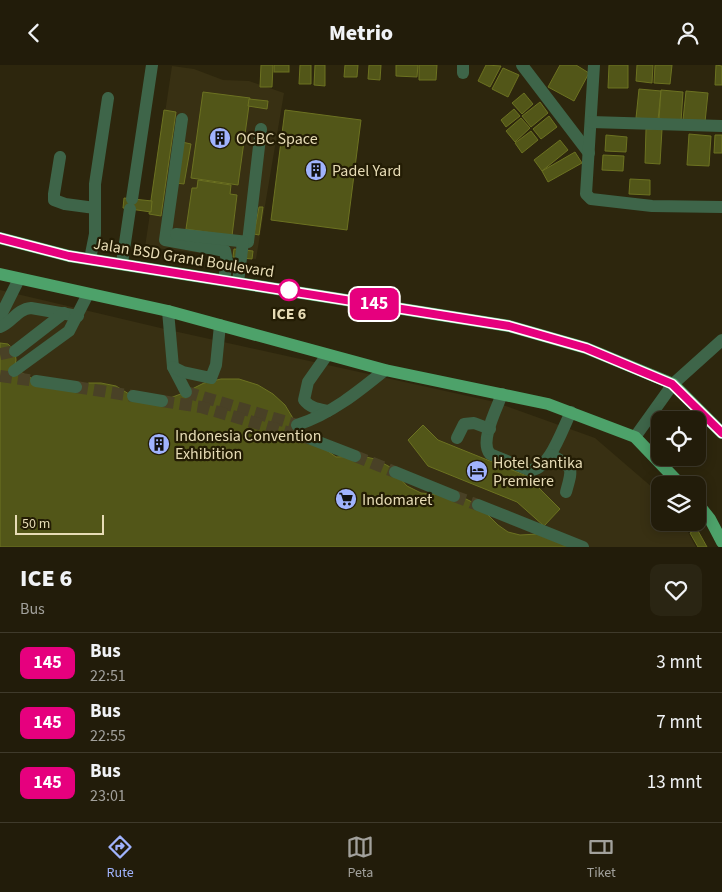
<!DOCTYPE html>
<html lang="id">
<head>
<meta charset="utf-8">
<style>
	:root { --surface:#221c0a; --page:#2a2513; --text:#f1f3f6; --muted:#a2a19c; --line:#3f3a2b; --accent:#a0b3fd }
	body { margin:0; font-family:"Source Sans 3",sans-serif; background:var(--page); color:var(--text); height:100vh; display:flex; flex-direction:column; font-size:19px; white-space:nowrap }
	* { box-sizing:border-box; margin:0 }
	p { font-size:16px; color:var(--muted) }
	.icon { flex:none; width:28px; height:28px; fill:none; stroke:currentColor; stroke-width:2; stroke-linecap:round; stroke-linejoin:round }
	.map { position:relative; height:482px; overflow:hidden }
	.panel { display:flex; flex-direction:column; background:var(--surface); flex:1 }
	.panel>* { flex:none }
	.badge { padding:0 10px; border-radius:8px; font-size:18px; line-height:32px }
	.tools { position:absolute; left:651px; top:346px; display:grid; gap:10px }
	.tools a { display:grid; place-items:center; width:55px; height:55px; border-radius:10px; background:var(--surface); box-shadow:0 2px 12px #0003,0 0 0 1px var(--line); font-size:25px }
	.scale { position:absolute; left:15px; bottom:12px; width:89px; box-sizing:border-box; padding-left:5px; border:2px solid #e7dcb6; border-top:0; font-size:14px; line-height:18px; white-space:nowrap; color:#e7dcb6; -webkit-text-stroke:4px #231c04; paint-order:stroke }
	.map>.badge { position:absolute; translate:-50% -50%; box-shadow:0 0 0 2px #fff }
	.round { display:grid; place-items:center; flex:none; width:52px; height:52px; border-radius:10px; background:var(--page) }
	.overview { display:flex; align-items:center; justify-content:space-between; height:85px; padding:0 20px }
	h1 { font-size:24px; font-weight:800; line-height:38px }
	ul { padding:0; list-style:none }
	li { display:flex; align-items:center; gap:15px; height:60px; padding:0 20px; border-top:1px solid var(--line) }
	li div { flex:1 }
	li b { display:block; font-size:19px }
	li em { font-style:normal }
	li .badge { min-width:55px; font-weight:700; text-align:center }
	header { display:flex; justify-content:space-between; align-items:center; height:65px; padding:0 20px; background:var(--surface); font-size:22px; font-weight:800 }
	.menu { display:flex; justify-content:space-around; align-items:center; height:70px; border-top:1px solid var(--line); background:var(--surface); font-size:14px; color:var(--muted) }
	.menu a { display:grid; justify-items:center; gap:2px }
	.menu .active { color:var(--accent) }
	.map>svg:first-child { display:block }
	.built { fill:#383013 }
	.building { fill:#525618; stroke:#6c7221 }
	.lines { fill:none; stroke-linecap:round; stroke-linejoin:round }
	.minor-tunnel { stroke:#494126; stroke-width:12; stroke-dasharray:12 6; stroke-linecap:butt }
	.minor { stroke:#3e6549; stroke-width:12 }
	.major { stroke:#4da26a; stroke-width:12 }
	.line-casing { stroke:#fff; stroke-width:11 }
	.line { stroke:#e6007e; stroke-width:8 }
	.stop-dot { fill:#fff; stroke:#e6007e; stroke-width:2.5 }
	.labels { text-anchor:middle; stroke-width:4.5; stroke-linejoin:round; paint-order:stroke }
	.poi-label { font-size:16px; fill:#e7dcb6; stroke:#231c04; text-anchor:start }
	.street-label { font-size:16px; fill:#e7dcb6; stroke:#231c04 }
	.stop-label { font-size:16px; font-weight:bold; fill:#e7dcb6; stroke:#231c04 }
</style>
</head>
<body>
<header><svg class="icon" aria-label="back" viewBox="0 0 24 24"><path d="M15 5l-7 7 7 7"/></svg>Metrio<svg class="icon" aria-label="person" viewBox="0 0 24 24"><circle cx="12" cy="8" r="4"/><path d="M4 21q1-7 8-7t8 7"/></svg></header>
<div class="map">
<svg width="722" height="482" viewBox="0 0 722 482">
	<rect width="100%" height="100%" fill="#2d260d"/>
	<!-- built -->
	<g class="built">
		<path d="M172 1 194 4 223 15 249 16 284 28 256 194 145 182Z"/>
		<path d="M0 225 169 265 495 337 595 373 660 429V458H683L696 482H0Z"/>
	</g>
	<!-- building -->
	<g class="building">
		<path d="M261 0H273L272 22H260Z"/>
		<rect x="274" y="0" width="15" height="7"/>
		<path d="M300 0H311V19H299Z"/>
		<path d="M315 0H325V21L314 20Z"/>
		<path d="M345 0H358L357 12H344Z"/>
		<path d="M369 0H381L380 15 368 14Z"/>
		<path d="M396 0H418L417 12 396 11Z"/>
		<path d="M419 0H437L436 15H419Z"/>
		<path d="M486 0 501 1 490 22 478 16Z"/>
		<path d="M560 0H576L589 8 574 36 548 22Z"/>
		<path d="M609 0H628V23H608Z"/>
		<path d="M637 0H653L652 18 636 16Z"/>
		<path d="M655 0H672L670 19 654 18Z"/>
		<path d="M716 0 722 1V20H715Z"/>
		<path d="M503 3 519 10 508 32 492 24Z"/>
		<path d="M639 24 661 26 658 55 636 53Z"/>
		<path d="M661 25 683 27 681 57 659 54Z"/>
		<path d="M686 26 708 28 705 57 683 55Z"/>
		<path d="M203 27 250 33 238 120 191 113Z"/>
		<path d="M524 28 533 39 522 49 512 38Z"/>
		<path d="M249 34 268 36 267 44 248 41Z"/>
		<path d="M540 37 548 48 531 62 522 51Z"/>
		<path d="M514 44 520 51 506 62 501 55Z"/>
		<path d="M164 45 176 47 161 151 149 149Z"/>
		<path d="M285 45 361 55 347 165 271 155Z"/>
		<path d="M549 51 557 62 541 74 533 64Z"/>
		<path d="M521 53 530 63 515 77 506 66Z"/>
		<path d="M646 64H662L660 99 645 98Z"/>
		<path d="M531 66 538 75 522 88 515 78Z"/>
		<path d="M689 69 711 71 709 101 687 100Z"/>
		<path d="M606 70 627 72 626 87 605 86Z"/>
		<path d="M715 70H722V88H714Z"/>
		<path d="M560 75 568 85 542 106 534 95Z"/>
		<path d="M182 77 191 79 184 119 176 118Z"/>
		<path d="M575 87 582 98 548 117 542 106Z"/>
		<path d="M603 90 624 91 623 106 602 105Z"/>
		<path d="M630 114 650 115V130L629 129Z"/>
		<path d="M198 115 231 120 230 129 237 130 232 171 186 164 192 123H197Z"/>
		<path d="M124 133 152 136 151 147 123 143Z"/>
		<path d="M259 142H263L259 170 254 169Z"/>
		<path d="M234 184 253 186 252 194 233 192Z"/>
		<path d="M0 278 8 279 15 286 16 295 14 306 22 308 40 318 76 322 89 318H101L116 321 137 334 162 336 186 327 204 318 221 314H239L258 320 273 329 285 340 297 360 307 371 336 392 361 391 375 394 390 402 407 421 421 428 462 432 478 440 498 460 508 467 520 470 538 469 571 482H0Z"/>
		<path d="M423 360 438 375 527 411 560 444 544 461 517 437 428 401 408 375Z"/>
		<path d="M697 464 707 482H698L690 468Z"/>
	</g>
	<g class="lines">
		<!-- minor-tunnel -->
		<g class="minor-tunnel">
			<path d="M0 289 15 286"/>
			<path d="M0 311 36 316"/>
			<path d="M76 322 133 331"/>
			<path d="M186 327 297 360"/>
			<path d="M162 336 201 342 311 374"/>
			<path d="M355 391 395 407"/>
			<path d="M454 431 478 440"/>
		</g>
		<!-- minor -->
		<g class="minor">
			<path d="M522 0 589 88"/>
			<path d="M594 0 586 129 591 134 652 141 722 142"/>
			<path d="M463 8V0"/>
			<path d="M182 54 165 175 225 186 227 196 224 215"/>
			<path d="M591 57 722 61"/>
			<path d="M60 92 54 129V135L65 139 95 143"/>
			<path d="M132 134 152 0"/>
			<path d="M176 169 248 177 261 64"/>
			<path d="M90 194 95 169V119L108 33"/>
			<path d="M122 198 130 144"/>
			<path d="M238 217 243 177"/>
			<path d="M168 246 173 302 186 327"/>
			<path d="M0 252 19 214"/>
			<path d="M0 262C12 258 17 244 31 243L78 251"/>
			<path d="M15 286 64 248"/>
			<path d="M327 290 308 317 304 335C310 343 319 344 328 346"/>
			<path d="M173 302 183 307 211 313 216 300 220 260"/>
			<path d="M14 306 69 266 88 229"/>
			<path d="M36 316 76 322"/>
			<path d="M502 329C497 343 479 377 490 389L529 405C549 407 563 362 571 347"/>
			<path d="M133 331 162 336"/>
			<path d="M297 360C331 349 358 327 385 305"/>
			<path d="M635 372 673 319 722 275"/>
			<path d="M457 373 464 359 474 358 490 364"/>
			<path d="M311 374 355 391"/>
			<path d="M551 390C574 403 573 402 566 427"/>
			<path d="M395 407 454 431"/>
			<path d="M478 440 583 482"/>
		</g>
		<!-- major -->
		<g class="major">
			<path d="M0 173 69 191 509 261 586 283 673 319 722 368"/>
			<path d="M0 209 168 246 385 305 548 339 635 372 681 420"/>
			<path d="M698 439 710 454 722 477"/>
		</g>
	</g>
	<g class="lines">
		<!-- line casing -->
		<g class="line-casing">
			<path id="line" d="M0 173 69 191 509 261 586 283 672 319 722 368"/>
		</g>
		<!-- line -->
		<use href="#line" class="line"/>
	</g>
	<!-- icons -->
	<defs>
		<g id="building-disc" transform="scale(1.125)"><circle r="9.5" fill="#a0b3fd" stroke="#231c04"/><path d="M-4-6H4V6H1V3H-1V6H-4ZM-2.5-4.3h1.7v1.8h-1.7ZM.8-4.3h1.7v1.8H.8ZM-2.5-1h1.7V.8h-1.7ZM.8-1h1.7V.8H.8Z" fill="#111"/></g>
		<g id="hotel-disc" transform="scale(1.125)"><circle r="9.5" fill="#a0b3fd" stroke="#231c04"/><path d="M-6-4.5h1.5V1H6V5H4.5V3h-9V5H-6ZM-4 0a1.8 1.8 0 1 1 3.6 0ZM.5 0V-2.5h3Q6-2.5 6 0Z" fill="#111"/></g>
		<g id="supermarket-disc" transform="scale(1.125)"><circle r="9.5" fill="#a0b3fd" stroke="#231c04"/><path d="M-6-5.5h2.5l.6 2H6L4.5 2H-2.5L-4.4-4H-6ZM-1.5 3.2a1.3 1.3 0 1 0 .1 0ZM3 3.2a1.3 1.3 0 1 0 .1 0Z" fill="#111"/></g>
	</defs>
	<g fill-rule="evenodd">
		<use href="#building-disc" x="220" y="73"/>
		<use href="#building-disc" x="316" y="105"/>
		<use href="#building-disc" x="159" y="379"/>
		<use href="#hotel-disc" x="477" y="406"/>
		<use href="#supermarket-disc" x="346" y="434"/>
	</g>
	<!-- markers -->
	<circle class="stop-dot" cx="289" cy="225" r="10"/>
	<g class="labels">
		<!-- poi labels -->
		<g class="poi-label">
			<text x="236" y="79">OCBC Space</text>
			<text x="332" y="111">Padel Yard</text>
			<text x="175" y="376">Indonesia Convention<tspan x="175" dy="18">Exhibition</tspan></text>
			<text x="493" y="403">Hotel Santika<tspan x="493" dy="18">Premiere</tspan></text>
			<text x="362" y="440">Indomaret</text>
		</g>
		<!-- street labels -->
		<g class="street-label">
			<text transform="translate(184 192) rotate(9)" y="6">Jalan BSD Grand Boulevard</text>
		</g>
		<!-- stop labels -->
		<g class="stop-label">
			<text x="289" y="254">ICE 6</text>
		</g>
	</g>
</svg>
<div class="tools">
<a><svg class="icon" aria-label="locate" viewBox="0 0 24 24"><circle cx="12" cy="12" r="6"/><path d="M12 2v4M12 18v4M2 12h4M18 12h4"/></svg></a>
<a><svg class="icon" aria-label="layers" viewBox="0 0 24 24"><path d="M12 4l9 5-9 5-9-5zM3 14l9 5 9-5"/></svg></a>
</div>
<div class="scale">50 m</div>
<b class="badge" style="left:374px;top:239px;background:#e6007e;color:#fff">145</b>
</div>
<section class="panel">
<div class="overview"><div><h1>ICE 6</h1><p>Bus</p></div><a class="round"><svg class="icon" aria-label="heart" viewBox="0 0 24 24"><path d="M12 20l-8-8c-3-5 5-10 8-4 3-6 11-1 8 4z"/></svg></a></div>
<ul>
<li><span class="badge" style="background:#e6007e;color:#fff">145</span><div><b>Bus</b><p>22:51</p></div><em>3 mnt</em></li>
<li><span class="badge" style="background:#e6007e;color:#fff">145</span><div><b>Bus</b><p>22:55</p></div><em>7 mnt</em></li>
<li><span class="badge" style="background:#e6007e;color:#fff">145</span><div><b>Bus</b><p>23:01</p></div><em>13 mnt</em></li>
</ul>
</section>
<nav class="menu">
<a class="active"><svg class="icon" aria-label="directions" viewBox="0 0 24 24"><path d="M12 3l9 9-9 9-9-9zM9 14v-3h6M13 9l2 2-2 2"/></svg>Rute</a>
<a><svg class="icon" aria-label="map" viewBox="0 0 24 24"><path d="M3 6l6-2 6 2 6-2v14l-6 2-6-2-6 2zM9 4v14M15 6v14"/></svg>Peta</a>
<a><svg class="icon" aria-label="tickets" viewBox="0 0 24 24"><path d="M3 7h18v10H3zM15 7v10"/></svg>Tiket</a>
</nav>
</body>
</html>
